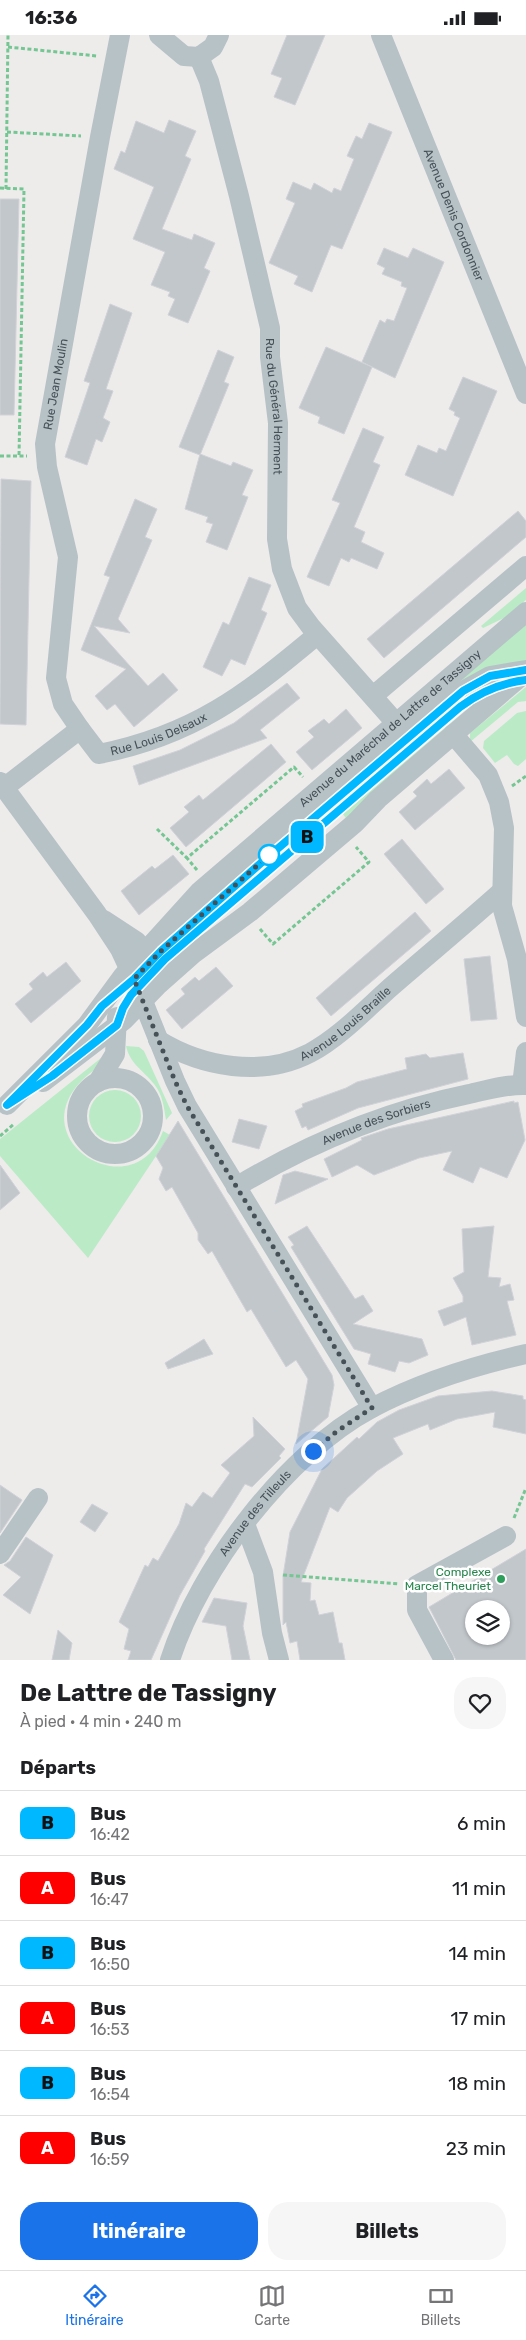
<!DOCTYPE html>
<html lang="fr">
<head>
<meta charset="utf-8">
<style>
	:root { --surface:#fff; --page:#f6f6f6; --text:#202124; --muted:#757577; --line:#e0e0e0; --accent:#1a73e8 }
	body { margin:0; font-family:Rubik,sans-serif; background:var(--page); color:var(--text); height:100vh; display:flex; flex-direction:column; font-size:19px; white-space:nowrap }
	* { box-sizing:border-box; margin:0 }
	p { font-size:16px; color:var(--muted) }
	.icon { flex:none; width:28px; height:28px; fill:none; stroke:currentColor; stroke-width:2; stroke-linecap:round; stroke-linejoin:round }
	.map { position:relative; height:1625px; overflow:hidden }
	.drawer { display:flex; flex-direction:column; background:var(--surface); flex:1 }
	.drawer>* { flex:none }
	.badge { padding:0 10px; border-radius:8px; font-size:18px; line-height:32px }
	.tools { position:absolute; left:465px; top:1565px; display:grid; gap:10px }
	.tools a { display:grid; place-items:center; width:45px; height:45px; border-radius:50%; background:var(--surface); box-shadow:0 1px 4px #0004; font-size:25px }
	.you { position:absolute; width:25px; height:25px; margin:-12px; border:4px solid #fff; border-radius:50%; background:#1a73e8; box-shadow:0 0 0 8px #1a73e833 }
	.map>.badge { position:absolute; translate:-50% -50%; box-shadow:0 0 0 2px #fff }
	h2 { padding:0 20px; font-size:19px; line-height:45px }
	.round { display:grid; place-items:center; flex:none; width:52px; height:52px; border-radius:20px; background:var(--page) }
	.head { display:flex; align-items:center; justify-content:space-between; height:85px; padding:0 20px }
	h1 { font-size:24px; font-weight:700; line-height:38px }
	.cta { display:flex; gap:10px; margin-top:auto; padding:10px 20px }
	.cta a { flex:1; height:58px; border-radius:20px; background:var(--accent); color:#fff; font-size:20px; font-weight:700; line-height:58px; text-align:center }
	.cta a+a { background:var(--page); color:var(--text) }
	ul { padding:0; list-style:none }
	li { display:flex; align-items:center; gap:15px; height:65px; padding:0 20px; border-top:1px solid var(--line) }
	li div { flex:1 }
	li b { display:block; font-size:19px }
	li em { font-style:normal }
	li .badge { min-width:55px; font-weight:700; text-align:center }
	.status { display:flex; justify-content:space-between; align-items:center; height:35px; padding:0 25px; background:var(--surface); direction:ltr }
	.status svg { height:14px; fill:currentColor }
	.tab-bar { display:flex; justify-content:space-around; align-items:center; height:70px; border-top:1px solid var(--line); background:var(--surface); font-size:14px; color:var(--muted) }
	.tab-bar a { display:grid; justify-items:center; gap:2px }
	.tab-bar .current { color:var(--accent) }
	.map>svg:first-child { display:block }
	.green { fill:#baebc6 }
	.building { fill:#c2c7cb; stroke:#cfd2d7; fill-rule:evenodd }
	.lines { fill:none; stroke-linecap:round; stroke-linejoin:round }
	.path { stroke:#74c792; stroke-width:3; stroke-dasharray:4 2.5; stroke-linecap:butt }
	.minor { stroke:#b7c2c7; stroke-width:20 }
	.line-casing { stroke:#fff; stroke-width:11 }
	.line { stroke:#00b8ff; stroke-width:8 }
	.walk { stroke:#455157; stroke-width:5; stroke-dasharray:0 9 }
	.stop-dot { fill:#fff; stroke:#00b8ff; stroke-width:2.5 }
	.leisure-dot { fill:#2e9e5b; stroke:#fff; stroke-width:2 }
	.labels { text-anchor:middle; stroke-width:5; stroke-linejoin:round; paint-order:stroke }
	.street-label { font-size:12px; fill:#455157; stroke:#fff }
	.leisure-label { font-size:12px; fill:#27864d; stroke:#fff; text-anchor:end }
</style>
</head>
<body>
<div class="status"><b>16:36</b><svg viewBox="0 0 49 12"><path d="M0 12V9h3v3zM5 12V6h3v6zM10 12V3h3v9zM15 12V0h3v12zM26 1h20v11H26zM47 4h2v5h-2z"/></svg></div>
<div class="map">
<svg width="526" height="1625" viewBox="0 0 526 1625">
	<rect width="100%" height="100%" fill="#eeebeb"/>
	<!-- green -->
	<g class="green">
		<path d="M526 553V565L504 583 483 593 481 591Z"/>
		<path d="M526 583V626L331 750Z"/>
		<path d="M526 652V666L518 667 470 707V698Z"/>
		<path d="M479 667 348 786 343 779 458 682Z"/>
		<path d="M526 676V724L518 731 514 729 507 720 495 728 483 713 484 706 517 678Z"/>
		<path d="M126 1011 139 1012 144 1016 172 1078 166 1085C164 1073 163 1060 154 1049 143 1035 130 1029 126 1011Z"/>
		<path d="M101 1023 100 1031C2 1095 133 1181 163 1096L170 1100 88 1223 0 1121V1104Z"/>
		<circle cx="115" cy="1081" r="26"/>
	</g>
	<!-- building -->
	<g class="building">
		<path d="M287 0H325L295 70 274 62 282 43 271 39Z"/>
		<path d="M169 85 196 96 185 121 191 124 162 194 192 205 194 199 215 208 204 233 210 236 188 288 168 280 175 264 168 261 170 257 151 250 165 217 133 204 154 152 114 134 121 116 125 118 136 86 164 98Z"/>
		<path d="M369 88 392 97 342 214 331 210 312 257 294 249 298 241 269 228 295 168 286 164 293 147 311 155 314 148 332 158 334 153 341 156 354 124 347 121 356 101 362 104Z"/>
		<path d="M0 164H19L14 380H0Z"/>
		<path d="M384 213 408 223 413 213 444 227 395 343 362 327 380 285 385 288 387 284 394 286 407 253 401 251 402 247 382 239 385 233 377 229Z"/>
		<path d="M110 269 132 278 106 354 113 356 103 383 110 387 102 407 96 404 87 430 65 422 90 348 84 346Z"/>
		<path d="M326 312 372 332 344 399 318 388 320 382 299 373Z"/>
		<path d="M218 315 234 322 224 347 229 349 200 420 179 412Z"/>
		<path d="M463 342 497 356 453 461 405 440 418 410 437 418 439 413 446 416 460 383 454 380 455 377 449 374Z"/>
		<path d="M363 393 384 402 373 427 380 430 354 492 365 497 361 507 384 518 377 534 351 523 349 527 341 523 329 551 307 542 340 468 332 465Z"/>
		<path d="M200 419 231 431 233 427 253 435 242 460 248 462 227 515 206 507 213 489 206 487 208 482 185 474Z"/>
		<path d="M1 444 31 446 26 690 0 689Z"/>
		<path d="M135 464 157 474 145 502 152 505 118 584 130 598 94 591 148 651 163 638 178 655 134 692 115 669 107 675 95 661 126 634 81 615 110 542 104 540Z"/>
		<path d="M518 476 526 486V502L384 623 367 604Z"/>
		<path d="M249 542 271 550 261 575 267 578 245 630 231 624 222 641 203 632 223 587 229 590Z"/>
		<path d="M287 648 300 663 260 695 267 703 139 750 133 731 180 715 234 688Z"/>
		<path d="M346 674 362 693 312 735 296 717 314 702 308 696 324 684 329 689Z"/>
		<path d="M271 709 286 727 186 812 170 793 189 777 184 772 199 760 203 765Z"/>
		<path d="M449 734 465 753 415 795 399 777 417 761 413 757 427 744 431 749Z"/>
		<path d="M402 804 444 854 426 869 384 819Z"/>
		<path d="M173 820 189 839 139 880 121 856 152 831 155 834Z"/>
		<path d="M415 877 431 896 331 981 316 963Z"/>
		<path d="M490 921 497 984 471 986 464 924Z"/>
		<path d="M66 927 81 946 31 988 15 969 33 954 29 949 43 937 47 942Z"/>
		<path d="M216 932 233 951 182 994 166 975 185 959 181 954 195 942 199 946Z"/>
		<path d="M463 1018 468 1044 358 1073 308 1095 306 1091 302 1093 295 1076 303 1072 302 1069 346 1053 357 1047 407 1034 405 1023 426 1019 430 1023Z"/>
		<path d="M514 1066V1068L518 1067 525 1105 507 1143 480 1132 473 1148 443 1135 452 1116 419 1123 374 1140 357 1130 332 1142 324 1124 362 1105 361 1103 388 1094Z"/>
		<path d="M239 1084 267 1091 259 1114 232 1107Z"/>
		<path d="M178 1086 332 1340 334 1350 328 1382 296 1409 308 1344 296 1325 286 1332 251 1274 247 1277 212 1216 208 1219 198 1205V1198L172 1152 166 1156 159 1144 163 1133 156 1121Z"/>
		<path d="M0 1130 20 1158 0 1175Z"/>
		<path d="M295 1136 328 1144 275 1169 283 1140Z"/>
		<path d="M307 1191 355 1264 363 1260 373 1276 353 1289 422 1304 428 1320 409 1328 399 1326 395 1337 368 1329 371 1319 354 1314 291 1212 294 1210 288 1202Z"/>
		<path d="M494 1191 488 1242 501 1243 499 1252 510 1249 514 1265 507 1266 516 1300 472 1310 466 1282 444 1291 438 1276 463 1267V1261L453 1243 464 1237 462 1194Z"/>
		<path d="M204 1304 213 1319 168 1334 165 1328Z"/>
		<path d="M492 1356 523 1361V1364L526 1365V1399L493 1392 495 1377 457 1384 430 1395 428 1389 393 1403 403 1419 377 1436 347 1463 338 1477 330 1472 301 1547 311 1548 310 1566 315 1565 319 1580 333 1577 339 1608H342L345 1625H300L297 1606 290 1608 286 1587 283 1590V1541L290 1497 322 1434 357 1402 359 1404 377 1387 399 1375 438 1361Z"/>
		<path d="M253 1382 285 1414 279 1421 281 1423 252 1452 245 1449 204 1514 205 1516 180 1560 151 1625H128L131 1616 124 1614 129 1594 119 1587 145 1530 148 1532 153 1523 158 1526 179 1489 186 1468 192 1472 203 1457 212 1463 230 1438 221 1430 254 1401Z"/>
		<path d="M0 1450 22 1465 0 1498Z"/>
		<path d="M92 1469 108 1478 95 1497 80 1487Z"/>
		<path d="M26 1502 53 1520 30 1579 3 1560 21 1542 4 1530 10 1526Z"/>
		<path d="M526 1514V1625H456L429 1572ZM474 1574H501V1601H474Z"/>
		<path d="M214 1563 247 1568 243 1591 250 1625H232L226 1591 202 1587Z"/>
		<path d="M58 1595 72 1608 69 1625H52Z"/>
	</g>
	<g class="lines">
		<!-- path -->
		<g class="path">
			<path d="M8 12 97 21"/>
			<path d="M7 97 81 101"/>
			<path d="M0 153 24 154 19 421"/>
			<path d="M6 154 8 0"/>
			<path d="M0 421H27"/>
			<path d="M512 751 526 741"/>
			<path d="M157 794 187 823"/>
			<path d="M197 835 187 823 294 732 303 742"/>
			<path d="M260 894 273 909 369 827 356 812"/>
			<path d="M0 1101 14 1089"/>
			<path d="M514 1483 526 1453"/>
			<path d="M283 1540 399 1549"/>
		</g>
		<!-- minor -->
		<g class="minor">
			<path d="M159 0 184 21 199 22 213 12 219 0"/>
			<path id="s1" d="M381 0 526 359"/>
			<path id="s2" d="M199 22 209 46 239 161 270 293V322L278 388 277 504 282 534 297 573 311 592 396 688"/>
			<path d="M373 661 526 531"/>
			<path id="s3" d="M80 694 63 669 56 643 68 522 47 432 45 409 100 102 120 0"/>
			<path d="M453 699 488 740 499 767 504 793 502 871 517 924 526 982"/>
			<path d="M0 747 97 879 120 914 134 944 175 1046 187 1071 372 1373"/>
			<path id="s4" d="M5 752 80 694 99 719C194 700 245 660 317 600"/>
			<path d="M104 885 136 906 153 925"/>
			<path d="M153 923 269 821 463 656 490 641 526 635"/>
			<path id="s5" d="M158 1005C202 1032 262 1043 310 1018 340 1002 366 974 392 951 428 920 465 889 501 857"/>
			<circle cx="115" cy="1081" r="38"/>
			<path d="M43 1047 124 985 158 950 193 919 250 877 355 788 378 764 526 637"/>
			<path d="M98 1047 115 1019 117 982"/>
			<path d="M522 1050 526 1017"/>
			<path id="s6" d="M7 1070 87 990 123 941 200 856 526 577"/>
			<path id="s7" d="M236 1152C309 1108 386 1076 469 1059 487 1055 507 1049 526 1050"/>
			<path d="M245 1489 263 1537 272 1598 279 1625"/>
			<path d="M0 1519 38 1463"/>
			<path id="s8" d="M170 1625C200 1532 286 1419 372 1373 421 1347 473 1331 526 1319"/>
			<path d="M444 1625 417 1575V1550L506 1501"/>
		</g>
	</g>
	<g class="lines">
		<!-- line casing -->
		<g class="line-casing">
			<path id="line" d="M526 635 490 641 463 656 269 821 161 916 134 944 102 971 87 990 7 1070 52 1041 117 990 123 973 131 960 165 924 460 672C480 657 501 648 526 645"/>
		</g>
		<!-- line -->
		<use href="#line" class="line"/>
		<!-- walk -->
		<path class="walk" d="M269 820 161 916 134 944 175 1046 187 1071 372 1373 336 1397 313 1416"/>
	</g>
	<!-- markers -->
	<circle class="stop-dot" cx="269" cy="820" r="10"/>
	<circle class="leisure-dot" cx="501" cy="1544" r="5"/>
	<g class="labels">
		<!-- street labels -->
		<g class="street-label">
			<text dy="4" stroke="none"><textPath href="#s1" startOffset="194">Avenue Denis Cordonnier</textPath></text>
			<text dy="4" stroke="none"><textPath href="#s3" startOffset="355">Rue Jean Moulin</textPath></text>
			<text dy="4" stroke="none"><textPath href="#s2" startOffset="359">Rue du Général Herment</textPath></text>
			<text dy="4" stroke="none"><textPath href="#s6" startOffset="539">Avenue du Maréchal de Lattre de Tassigny</textPath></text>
			<text dy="4" stroke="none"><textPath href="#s4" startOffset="189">Rue Louis Delsaux</textPath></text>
			<text dy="4" stroke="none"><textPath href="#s5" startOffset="205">Avenue Louis Braille</textPath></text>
			<text dy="4" stroke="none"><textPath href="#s7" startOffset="155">Avenue des Sorbiers</textPath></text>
			<text dy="4" stroke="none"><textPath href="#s8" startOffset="171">Avenue des Tilleuls</textPath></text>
		</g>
		<!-- leisure labels -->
		<g class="leisure-label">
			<text x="491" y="1541">Complexe<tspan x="491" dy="14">Marcel Theuriet</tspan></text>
		</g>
	</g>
</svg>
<div class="tools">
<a><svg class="icon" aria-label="layers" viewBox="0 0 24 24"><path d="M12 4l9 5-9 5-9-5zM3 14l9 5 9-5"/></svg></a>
</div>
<div class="you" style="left:313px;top:1416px"></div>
<b class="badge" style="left:307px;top:802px;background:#00b8ff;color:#111">B</b>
</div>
<section class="drawer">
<div class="head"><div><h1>De Lattre de Tassigny</h1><p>À pied · 4 min · 240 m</p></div><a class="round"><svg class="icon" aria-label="heart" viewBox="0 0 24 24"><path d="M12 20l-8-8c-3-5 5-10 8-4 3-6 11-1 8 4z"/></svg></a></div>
<h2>Départs</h2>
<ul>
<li><span class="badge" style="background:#00b8ff;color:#111">B</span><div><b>Bus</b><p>16:42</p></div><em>6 min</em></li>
<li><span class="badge" style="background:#fe0000;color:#fff">A</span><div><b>Bus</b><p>16:47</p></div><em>11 min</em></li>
<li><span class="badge" style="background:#00b8ff;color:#111">B</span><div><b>Bus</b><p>16:50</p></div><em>14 min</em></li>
<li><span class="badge" style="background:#fe0000;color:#fff">A</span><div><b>Bus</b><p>16:53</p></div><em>17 min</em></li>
<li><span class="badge" style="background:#00b8ff;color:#111">B</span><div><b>Bus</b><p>16:54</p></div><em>18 min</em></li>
<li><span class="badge" style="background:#fe0000;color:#fff">A</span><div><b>Bus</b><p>16:59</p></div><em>23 min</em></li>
</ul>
<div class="cta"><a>Itinéraire</a><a>Billets</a></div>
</section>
<nav class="tab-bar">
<a class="current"><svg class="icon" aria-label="directions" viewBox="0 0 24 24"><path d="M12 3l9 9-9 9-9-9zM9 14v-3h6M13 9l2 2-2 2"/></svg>Itinéraire</a>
<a><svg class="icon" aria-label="map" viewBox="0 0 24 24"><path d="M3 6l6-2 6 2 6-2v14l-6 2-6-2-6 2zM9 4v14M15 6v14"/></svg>Carte</a>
<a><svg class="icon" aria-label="tickets" viewBox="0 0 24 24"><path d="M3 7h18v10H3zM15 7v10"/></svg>Billets</a>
</nav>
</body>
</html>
